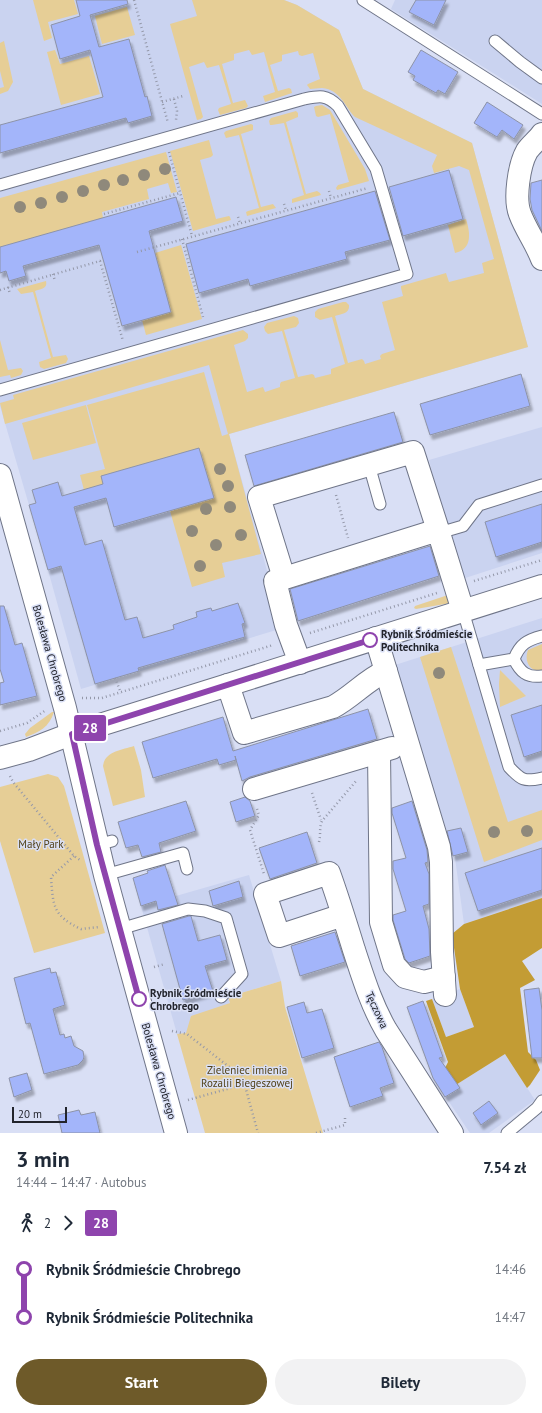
<!DOCTYPE html>
<html lang="pl">
<head>
<meta charset="utf-8">
<style>
	:root { --surface:#fff; --page:#f2f2f3; --text:#1f2937; --muted:#747a83; --accent:#6e5a29 }
	body { margin:0; font-family:"PT Sans",sans-serif; background:var(--page); color:var(--text); height:100vh; display:flex; flex-direction:column; font-size:15px; white-space:nowrap }
	* { box-sizing:border-box; margin:0 }
	p { font-size:13px; color:var(--muted) }
	.icon { flex:none; width:22px; height:22px; fill:none; stroke:currentColor; stroke-width:2; stroke-linecap:round; stroke-linejoin:round }
	.map { position:relative; height:1133px; overflow:hidden }
	.drawer { display:flex; flex-direction:column; background:var(--surface); flex:1 }
	.drawer>* { flex:none }
	.badge { padding:0 8px; border-radius:3px; font-size:14px; line-height:26px }
	.scale { position:absolute; left:12px; bottom:10px; width:55px; box-sizing:border-box; padding-left:4px; border:2px solid #22242c; border-top:0; font-size:11px; line-height:14px; white-space:nowrap; color:#22242c; -webkit-text-stroke:3px #d9dff5; paint-order:stroke }
	.map>.badge { position:absolute; translate:-50% -50%; box-shadow:0 0 0 2px #fff }
	.legs { display:flex; align-items:center; gap:6px; height:44px; padding:0 16px; font-size:13px }
	.legs p { margin-inline-start:auto }
	.overview { display:flex; align-items:center; justify-content:space-between; height:68px; padding:0 16px }
	h1 { font-size:22px; font-weight:800; line-height:30px }
	.primary-button { display:flex; gap:8px; margin-top:auto; padding:8px 16px }
	.primary-button a { flex:1; height:46px; border-radius:24px; background:var(--accent); color:#fff; font-size:16px; font-weight:800; line-height:46px; text-align:center }
	.primary-button a+a { background:var(--page); color:var(--text) }
	ul { padding:0 16px; list-style:none }
	li { display:flex; align-items:center; gap:14px; height:48px; font-size:15px }
	li i { display:grid; place-items:center; width:6px; height:100%; margin:0 5px; background:currentColor }
	li i::after { content:''; width:10px; height:10px; margin:-5px; border:3px solid; border-radius:50%; background:var(--surface) }
	li p { margin-inline-start:auto }
	li:first-child i { background:linear-gradient(#0000 50%,currentColor 0) }
	li:last-child i { background:linear-gradient(currentColor 50%,#0000 0) }
	.map>svg:first-child { display:block }
	.built { fill:#cad3f0 }
	.green { fill:#e6ce96 }
	.forest { fill:#c39c34 }
	.building { fill:#a3b5fa; stroke:#8d93a7; filter:url(#shadow) }
	.lines { fill:none; stroke-linecap:round; stroke-linejoin:round }
	.service-casing { stroke:#6f7588; stroke-width:13 }
	.minor-casing { stroke:#6f7588; stroke-width:24 }
	.tertiary-casing { stroke:#6f7588; stroke-width:24 }
	.path { stroke:#9498a9; stroke-width:2.5; stroke-dasharray:1 3; stroke-linecap:butt }
	.service { stroke:#fff; stroke-width:11 }
	.minor { stroke:#fff; stroke-width:22 }
	.tertiary { stroke:#fff; stroke-width:22 }
	.tree { fill:#8f897b }
	.line-1-casing { stroke:#fff; stroke-width:9 }
	.line-1 { stroke:#8e44ad; stroke-width:6 }
	.stop-1-dot { fill:#fff; stroke:#8e44ad; stroke-width:2 }
	.labels { text-anchor:middle; stroke-width:3; stroke-linejoin:round; paint-order:stroke }
	.stop-label { font-size:11px; font-weight:bold; fill:#22242c; stroke:#d9dff5; text-anchor:start }
	.street-label { font-size:11px; fill:#22242c; stroke:#d9dff5 }
	.park-label { font-size:11px; fill:#524218; stroke:#d9dff5 }
</style>
</head>
<body>
<div class="map">
<svg width="542" height="1133" viewBox="0 0 542 1133">
	<defs>
		<filter id="shadow"><feDropShadow dx="2.5" dy="4.5" stdDeviation="1" flood-color="#0004"/></filter>
	</defs>
	<rect width="100%" height="100%" fill="#d9dff5"/>
	<!-- built -->
	<g class="built">
		<path d="M0 0H284L297 5 339 30 363 89 472 143 528 347 229 434 283 628 81 689 48 570 0 406Z"/>
		<path d="M395 0H542V104L391 9Z"/>
		<path d="M542 427V553L459 580 429 460Z"/>
		<path d="M542 618V898L464 924 455 858 395 665Z"/>
		<path d="M249 875 281 981 228 997 230 1003 218 1008 186 1033 177 1034 141 906Z"/>
		<path d="M460 989 474 1027 446 1037 432 999Z"/>
		<path d="M505 1054 535 1100 489 1133H470L443 1093Z"/>
	</g>
	<!-- green -->
	<g class="green">
		<path d="M33 0H74L78 14 48 22 52 38 44 41Z"/>
		<path d="M192 0H284L297 5 339 30 363 89 472 143 528 347 229 434 261 554 222 563 225 577 192 587 170 511 213 498 199 448 101 476 103 484 84 490 80 475 105 469 87 405 204 372 222 436 228 434 209 365 5 424 0 403 14 399 13 395 243 330 248 334V338L245 341 234 345 247 392 263 387 265 392 280 387V384L281 382 295 378 282 331 268 334 265 331 264 327 267 323 294 316 298 318 299 323 296 327 284 330 298 377 312 374 314 375 315 378 331 374V369L345 364 332 317 320 320 315 317V312L318 309 343 302H346L349 305C350 314 341 314 335 316L348 363 362 359 364 361 365 364 381 359 380 356 382 354 395 350 382 302 403 296 401 288V286L446 273 449 282 484 273 482 263 494 259 469 170 459 166 434 173 432 166 437 155 355 117C344 106 341 90 322 88 318 88 314 89 310 89L307 85 308 84 320 79 313 53 302 56 299 55 298 51 282 55V61L270 65 278 91 289 88 291 89 292 93 265 102 263 96 275 92 264 52 252 55 249 50 234 54V60L222 64 233 103 245 100 248 106 246 108 220 115 218 110 219 108 231 104 219 65 207 68 204 62 189 67 203 117 201 119 197 120 170 24 197 16Z"/>
		<path d="M127 7 135 35 102 44 95 16Z"/>
		<path d="M4 41 13 82 8 91 0 94V88L4 87 0 71V43Z"/>
		<path d="M55 50 60 64 89 56 100 94 61 105 47 52Z"/>
		<path d="M322 105 330 110 365 169 369 181 337 190 336 188 338 185 349 182 330 114 318 117 316 116 314 107 316 106Z"/>
		<path d="M296 111 298 113V117L286 122 306 194 317 191 320 193 321 195 292 203V199L304 195 284 123 272 125H270L269 121 271 118Z"/>
		<path d="M251 124 253 125V130L241 134 261 207 273 204 276 208 247 216 246 212 248 211 259 208 239 135 226 138 224 133 226 131Z"/>
		<path d="M209 140 213 155 211 157 200 160 216 219 229 216 230 217 231 220 193 231 170 151Z"/>
		<path d="M166 152 177 192 171 193 168 183 147 189 149 199 102 212 103 218 0 247V198Z"/>
		<path d="M466 219C470 232 473 249 455 253L448 225Z"/>
		<path d="M181 245 202 319 146 335 142 320 155 253Z"/>
		<path d="M46 281C48 289 40 289 35 291L53 357 66 355 68 359 66 363 44 369 40 367 39 362 51 358 33 292 21 294 17 289Z"/>
		<path d="M0 340 8 370 21 368 23 371 21 375 11 378 10 375 0 377Z"/>
		<path d="M86 405 96 443 33 460 22 423Z"/>
		<path d="M451 594V603L416 609 414 608 415 606Z"/>
		<path d="M542 644V670C529 673 524 660 528 650Z"/>
		<path d="M451 647 508 822 542 810V840L484 862 420 657Z"/>
		<path d="M500 670 526 696 500 707 499 684Z"/>
		<path d="M52 712H54C49 727 40 732 26 737L25 734 30 728Z"/>
		<path d="M134 746 141 770 145 797 113 806 103 766C105 751 122 750 134 746Z"/>
		<path d="M48 774 58 777 64 786 105 933 34 953 0 841V787Z"/>
		<path d="M281 981 285 1007 323 1133H205L177 1034 186 1033 191 1016 230 1003 228 997Z"/>
	</g>
	<!-- forest -->
	<path class="forest" d="M542 898V948L522 961 535 980 520 988 528 1052 536 1060 540 1070 530 1085 527 1088 505 1054 443 1093 437 1084 448 1062 426 1001 432 999 446 1037 474 1027 460 989 452 934 464 924Z"/>
	<!-- building -->
	<g class="building">
		<path d="M76 0H127L128 4 90 15 99 47 129 39 145 97 147 96 152 116 128 123 126 118 0 153V125L103 97 90 50 60 59 51 25 80 16Z"/>
		<path d="M416 0H446L434 25 409 12Z"/>
		<path d="M421 50 458 72 445 94 438 90 436 93 413 80 415 76 408 72Z"/>
		<path d="M487 102 523 125 514 139 502 130 497 137 474 123Z"/>
		<path d="M449 170 463 219 403 236 389 187Z"/>
		<path d="M542 180V231L532 210 530 199 531 183Z"/>
		<path d="M375 191 390 240 345 252 347 259 250 286 248 279 199 293 186 244Z"/>
		<path d="M176 197 183 221 149 231 171 312 122 326 99 245 23 266 26 276 9 281 6 271 0 273V247Z"/>
		<path d="M521 374 530 406 430 435 420 404Z"/>
		<path d="M394 412 403 442 254 486 245 455Z"/>
		<path d="M199 448 214 498 114 527 106 498 74 507 85 545 102 540 125 620 137 617 143 638 174 629 173 625 197 617 196 612 211 608 212 611 238 603 245 623 242 624 245 637 138 668 139 671 95 684 61 566 48 570 29 505 36 503 32 490 58 482 62 496 103 484 101 476Z"/>
		<path d="M542 504V542L496 557 485 522Z"/>
		<path d="M430 546 439 576 298 621 290 589Z"/>
		<path d="M0 606H4L15 645 22 643 37 696 0 705V683L4 682 0 669Z"/>
		<path d="M542 705V751L524 757 511 715Z"/>
		<path d="M368 709 377 739 250 777 242 781 235 756 236 760 219 765 217 759 153 778 142 742 223 717 233 751Z"/>
		<path d="M245 797 250 801 255 816 236 822 230 802Z"/>
		<path d="M186 801 196 831 159 843 161 852 142 857 138 845 126 848 118 822Z"/>
		<path d="M412 801 427 850 428 862 425 863 429 874V904L423 906 429 929 430 956 409 963 405 959 393 920V915L406 911 393 869V861L406 858 392 813V808Z"/>
		<path d="M461 828 468 852 453 856 447 831Z"/>
		<path d="M307 832 317 863 270 879 259 848Z"/>
		<path d="M542 848V890L478 911 465 873Z"/>
		<path d="M165 865 178 905 158 910 156 901 141 906 133 878 148 873 147 871Z"/>
		<path d="M239 881 243 897 213 906 209 891Z"/>
		<path d="M189 916H191L198 941 220 935 227 960 205 966 213 991 183 1000 162 924Z"/>
		<path d="M335 932 345 962 300 976 291 946Z"/>
		<path d="M50 968 51 973 56 972 65 1005 53 1009 60 1035 64 1034 65 1038 71 1036 74 1046 83 1051 84 1057 83 1060 78 1065 44 1074 30 1023 26 1024 14 978Z"/>
		<path d="M539 988 542 1010V1058H532L524 990Z"/>
		<path d="M423 1001 443 1057 439 1058 460 1088 445 1097 433 1078 407 1007Z"/>
		<path d="M304 1002 307 1013 322 1009 334 1048 302 1058 287 1007Z"/>
		<path d="M379 1042 382 1047 394 1083 380 1088 383 1096 350 1107 334 1057Z"/>
		<path d="M27 1073 32 1090 14 1097 9 1078Z"/>
		<path d="M489 1101 498 1113 481 1125 473 1113Z"/>
		<path d="M79 1110 81 1115 95 1112 100 1133H62L58 1115Z"/>
	</g>
	<g class="lines">
		<!-- service casing -->
		<g class="service-casing">
			<g id="service">
				<path d="M363 0 542 114"/>
				<path d="M495 41 520 62 542 78"/>
				<path d="M0 185 304 99C319 96 326 94 338 106L376 169 407 274 0 390"/>
				<path d="M369 465 380 504"/>
				<path d="M439 533 463 526 479 505 542 485"/>
				<path d="M463 611 509 767C521 780 524 782 542 778"/>
				<path d="M542 636C527 640 520 644 514 659 520 672 527 678 542 676"/>
				<path d="M479 665 514 659"/>
				<path d="M97 845 112 841"/>
				<path d="M105 875 183 853 187 869"/>
				<path d="M120 929 188 909 205 911 226 918 242 974 221 997"/>
				<path d="M507 1133 537 1108 542 1101"/>
			</g>
		</g>
		<!-- minor casing -->
		<g class="minor-casing">
			<g id="minor">
				<path d="M542 134C538 140 531 145 527 151 519 165 514 199 520 214 526 230 536 243 542 259"/>
				<path d="M284 578 259 497 413 452 438 530"/>
				<path d="M376 638 439 847 441 862 442 952 445 995"/>
				<path d="M300 663 286 625 275 581 438 530 463 611"/>
				<path d="M228 685 244 733 333 707C352 697 366 680 386 671"/>
				<path d="M379 752 381 922 394 965 405 977 424 982 444 977"/>
				<path d="M254 789 392 748"/>
				<path d="M343 915 279 936 265 894 329 873C338 898 346 924 354 950 363 977 371 1004 386 1030L452 1133"/>
			</g>
		</g>
		<!-- tertiary casing -->
		<g class="tertiary-casing">
			<g id="tertiary">
				<path d="M0 475 65 708 105 875 176 1133"/>
				<path d="M0 758 29 750 71 734 228 685 542 586"/>
			</g>
		</g>
		<!-- path -->
		<g class="path">
			<path d="M134 0 168 123"/>
			<path d="M174 99 177 111 176 120"/>
			<path d="M162 102 183 96"/>
			<path d="M169 152 192 236"/>
			<path d="M329 191 331 198"/>
			<path d="M284 204 286 210"/>
			<path d="M104 214 180 193"/>
			<path d="M238 217 240 223"/>
			<path d="M182 239 203 317"/>
			<path d="M137 252 368 188"/>
			<path d="M53 274 55 281"/>
			<path d="M8 287 10 294"/>
			<path d="M0 290 100 261 123 341"/>
			<path d="M336 495 348 538"/>
			<path d="M474 581 542 560"/>
			<path d="M310 633 437 593"/>
			<path d="M115 678 121 693"/>
			<path d="M82 698H102L273 645"/>
			<path d="M0 731 27 723 46 710"/>
			<path d="M10 776 13 782 74 856 80 860"/>
			<path d="M312 793 321 820"/>
			<path d="M257 809 259 815 250 830 264 874"/>
			<path d="M319 842C321 834 319 828 322 821L357 780"/>
			<path d="M74 856 51 877C53 906 53 916 81 929L99 927"/>
			<path d="M154 967 165 964"/>
			<path d="M172 1031 187 1034 233 1070 242 1075 258 1133"/>
			<path d="M188 1100 245 1084"/>
			<path d="M316 1133 345 1125V1117"/>
		</g>
		<!-- service -->
		<use href="#service" class="service"/>
		<!-- minor -->
		<use href="#minor" class="minor"/>
		<!-- tertiary -->
		<use href="#tertiary" class="tertiary"/>
	</g>
	<!-- trees -->
	<g class="tree">
		<circle cx="165" cy="169" r="6"/>
		<circle cx="144" cy="175" r="6"/>
		<circle cx="123" cy="180" r="6"/>
		<circle cx="104" cy="185" r="6"/>
		<circle cx="83" cy="191" r="6"/>
		<circle cx="62" cy="197" r="6"/>
		<circle cx="41" cy="203" r="6"/>
		<circle cx="20" cy="207" r="6"/>
		<circle cx="220" cy="469" r="6"/>
		<circle cx="228" cy="486" r="6"/>
		<circle cx="230" cy="507" r="6"/>
		<circle cx="206" cy="509" r="6"/>
		<circle cx="192" cy="531" r="6"/>
		<circle cx="241" cy="535" r="6"/>
		<circle cx="216" cy="545" r="6"/>
		<circle cx="200" cy="566" r="6"/>
		<circle cx="439" cy="673" r="6"/>
		<circle cx="527" cy="831" r="6"/>
		<circle cx="494" cy="832" r="6"/>
	</g>
	<g class="lines">
		<!-- line-1 casing -->
		<g class="line-1-casing">
			<path id="line-1" d="M139 999 97 845 72 734 370 640"/>
		</g>
		<!-- line-1 -->
		<use href="#line-1" class="line-1"/>
	</g>
	<!-- markers -->
	<g class="stop-1-dot">
		<circle cx="370" cy="640" r="7"/>
		<circle cx="139" cy="999" r="7"/>
	</g>
	<g class="labels">
		<!-- stop labels -->
		<g class="stop-label">
			<text x="381" y="638">Rybnik Śródmieście<tspan x="381" dy="13">Politechnika</tspan></text>
			<text x="150" y="997">Rybnik Śródmieście<tspan x="150" dy="13">Chrobrego</tspan></text>
		</g>
		<!-- street labels -->
		<g class="street-label">
			<text transform="translate(50 653) rotate(74)" y="4">Bolesława Chrobrego</text>
			<text transform="translate(377 1010) rotate(65)" y="4">Tęczowa</text>
			<text transform="translate(159 1071) rotate(74)" y="4">Bolesława Chrobrego</text>
		</g>
		<!-- park labels -->
		<g class="park-label">
			<text x="41" y="848">Mały Park</text>
			<text x="247" y="1074">Zieleniec imienia<tspan x="247" dy="13">Rozalii Biegeszowej</tspan></text>
		</g>
	</g>
</svg>
<div class="scale">20 m</div>
<b class="badge" style="left:90px;top:728px;background:#8e44ad;color:#fff">28</b>
</div>
<section class="drawer">
<div class="overview"><div><h1>3 min</h1><p>14:44 – 14:47 · Autobus</p></div><b>7.54 zł</b></div>
<div class="legs"><svg class="icon" aria-label="walk" viewBox="0 0 24 24"><circle cx="13" cy="4" r="2"/><path d="M13 8l-2 6 4 7M11 14l-3 7M7 12l3-4h3l4 4"/></svg>2<svg class="icon" aria-label="forward" viewBox="0 0 24 24"><path d="M9 5l7 7-7 7"/></svg><b class="badge" style="background:#8e44ad;color:#fff">28</b></div>
<ul>
<li><i style="color:#8e44ad"></i><b>Rybnik Śródmieście Chrobrego</b><p>14:46</p></li>
<li><i style="color:#8e44ad"></i><b>Rybnik Śródmieście Politechnika</b><p>14:47</p></li>
</ul>
<div class="primary-button"><a>Start</a><a>Bilety</a></div>
</section>
</body>
</html>
